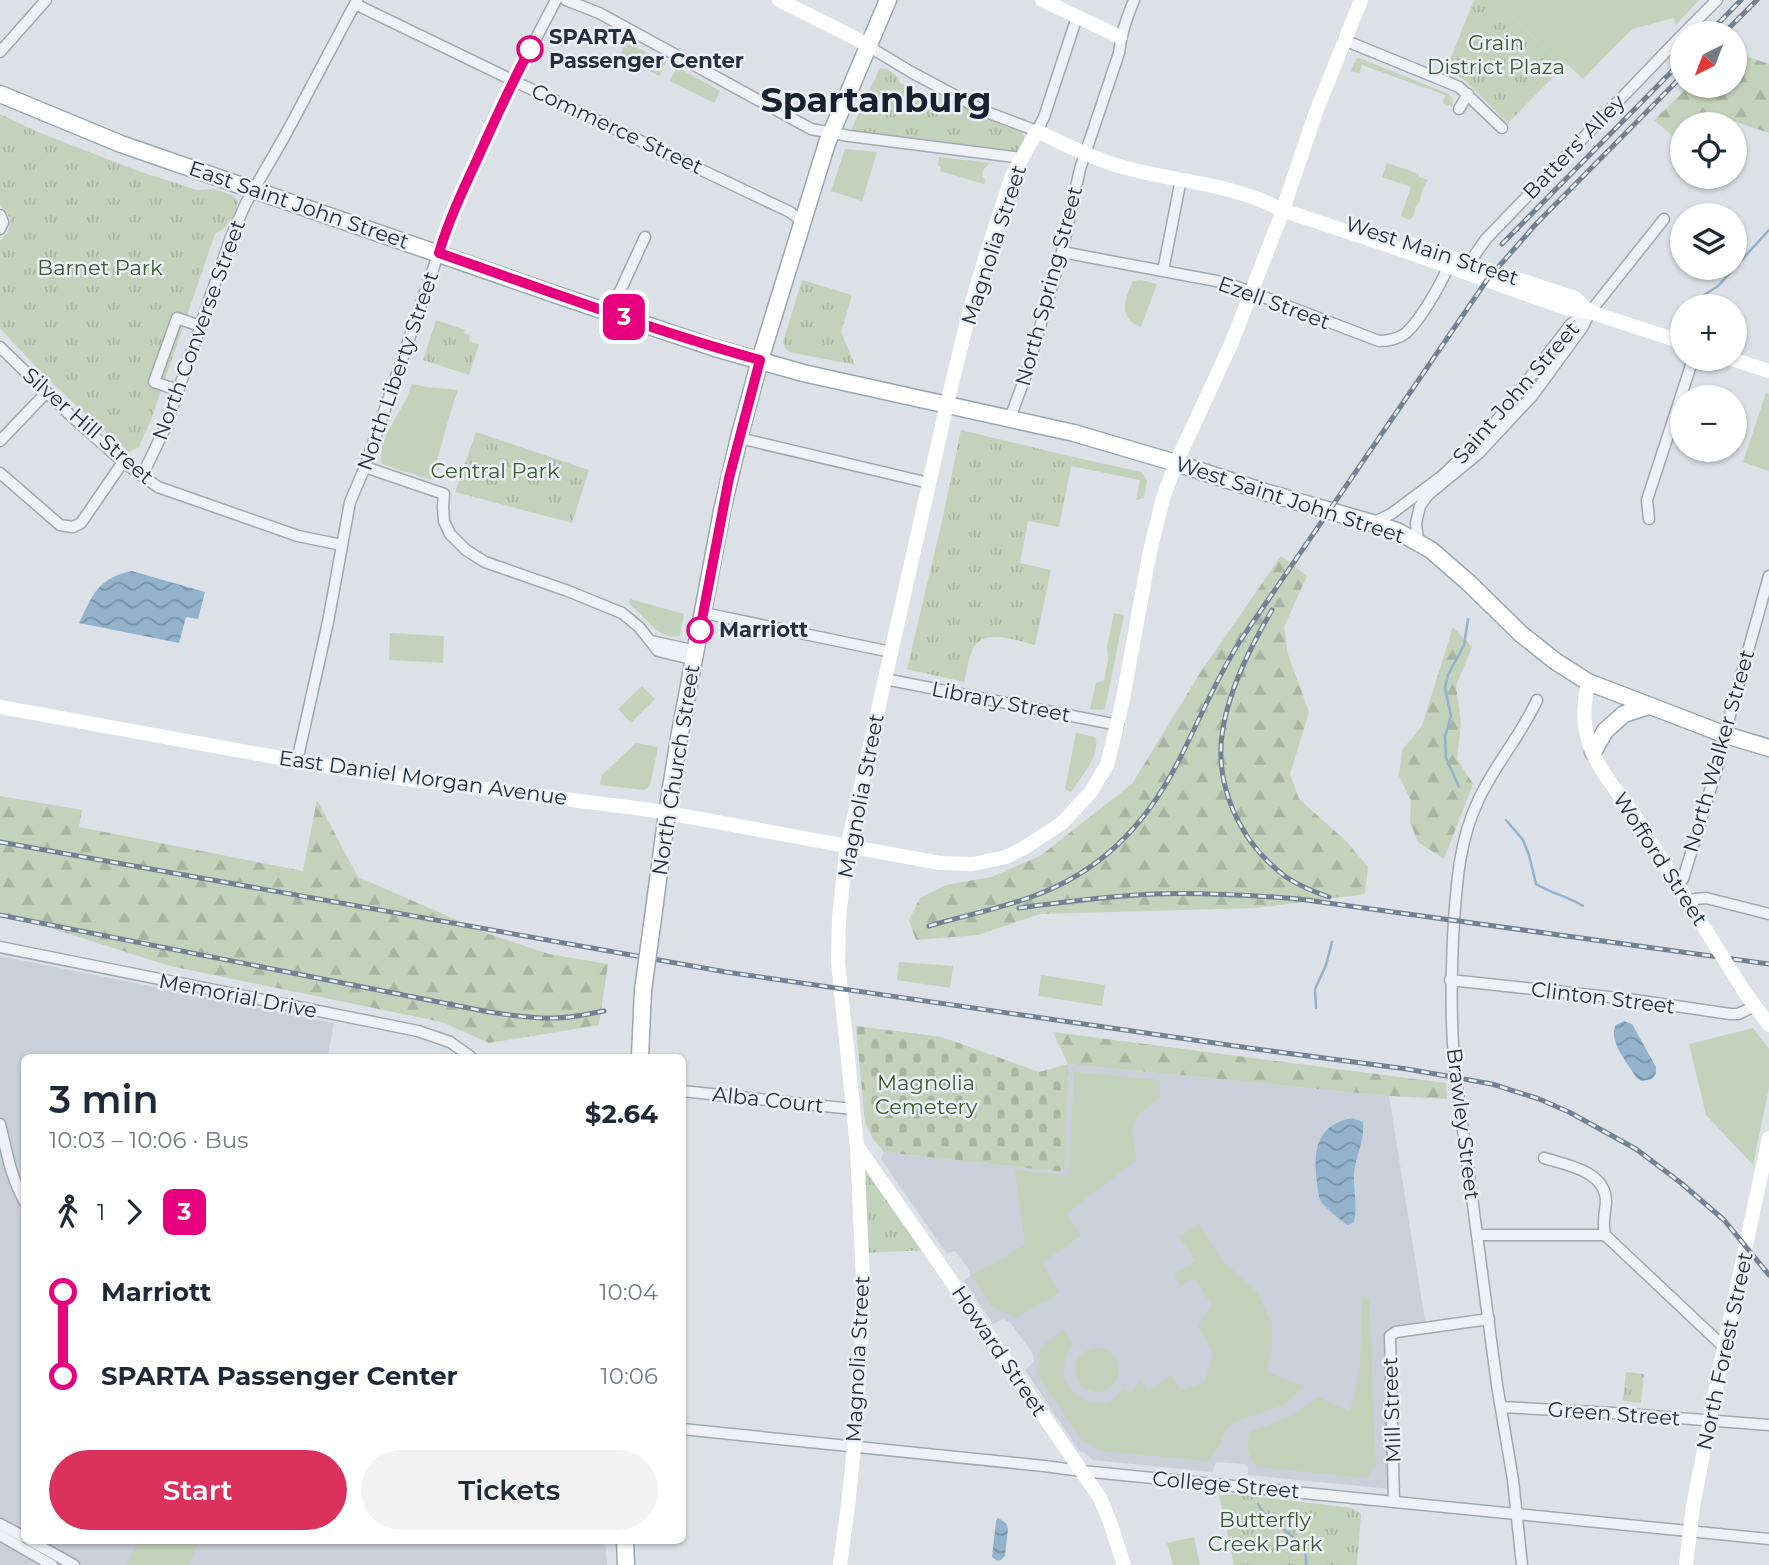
<!DOCTYPE html>
<html lang="en">
<head>
<meta charset="utf-8">
<style>
	:root { --surface:#fff; --page:#f2f2f3; --text:#1f2937; --muted:#747a83; --accent:#da325c }
	body { margin:0; font-family:Montserrat,sans-serif; background:var(--page); color:var(--text); height:100vh; display:flex; flex-direction:column; font-size:26px; white-space:nowrap }
	* { box-sizing:border-box; margin:0 }
	p { font-size:23px; color:var(--muted) }
	.icon { flex:none; width:38px; height:38px; fill:none; stroke:currentColor; stroke-width:2; stroke-linecap:round; stroke-linejoin:round }
	.map { position:relative; flex:1; overflow:hidden }
	.panel { position:absolute; left:21px; top:1054px; width:665px; height:490px; display:flex; flex-direction:column; background:var(--surface); border-radius:10px; box-shadow:0 2px 5px #0004 }
	.panel>* { flex:none }
	.badge { padding:0 14px; border-radius:10px; font-size:24px; line-height:46px }
	.needle { width:46px; rotate:222deg }
	.fabs { position:absolute; left:1670px; top:21px; display:grid; gap:14px }
	.fabs a { display:grid; place-items:center; width:77px; height:77px; border-radius:50%; background:var(--surface); box-shadow:0 2px 5px #0004; font-size:35px }
	.map>.badge { position:absolute; translate:-50% -50%; box-shadow:0 0 0 4px #fff }
	.legs { display:flex; align-items:center; gap:10px; height:77px; padding:0 28px; font-size:23px }
	.legs p { margin-inline-start:auto }
	.summary { display:flex; align-items:center; justify-content:space-between; height:119px; padding:0 28px }
	h1 { font-size:38px; font-weight:600; line-height:52px }
	.cta { display:flex; gap:14px; margin-top:auto; padding:14px 28px }
	.cta a { flex:1; height:80px; border-radius:42px; background:var(--accent); color:#fff; font-size:28px; font-weight:600; line-height:80px; text-align:center }
	.cta a+a { background:var(--page); color:var(--text) }
	ul { padding:0 28px; list-style:none }
	li { display:flex; align-items:center; gap:24px; height:84px; font-size:26px }
	li i { display:grid; place-items:center; width:10px; height:100%; margin:0 9px; background:currentColor }
	li i::after { content:''; width:18px; height:18px; margin:-9px; border:5px solid; border-radius:50%; background:var(--surface) }
	li p { margin-inline-start:auto }
	li:first-child i { background:linear-gradient(#0000 50%,currentColor 0) }
	li:last-child i { background:linear-gradient(currentColor 50%,#0000 0) }
	.map>svg:first-child { display:block }
	.built { fill:#c9d0d9 }
	.green { fill:#c3d2bb }
	.forest { fill:url(#forest-firs) }
	.cemetery { fill:url(#cemetery-stones) }
	.park { fill:url(#park-tufts) }
	.water { fill:url(#water-waves) }
	.lines { fill:none; stroke-linecap:round; stroke-linejoin:round }
	.stream { stroke:#92b3cb; stroke-width:2.5 }
	.street-casing { stroke:#a0a8b1; stroke-width:13 }
	.primary-casing { stroke:#99a7b4; stroke-width:19 }
	.street { stroke:#eef1f5; stroke-width:10 }
	.secondary { stroke:#fff; stroke-width:14 }
	.primary { stroke:#fff; stroke-width:16 }
	.rail-casing { stroke:#738292; stroke-width:5 }
	.rail { stroke:#eaf0f5; stroke-width:2.5; stroke-dasharray:8; stroke-linecap:butt }
	.primary-bridge-casing { stroke:#99a7b4; stroke-width:19; stroke-linecap:butt }
	.secondary-bridge { stroke:#fff; stroke-width:14 }
	.primary-bridge { stroke:#fff; stroke-width:16 }
	.line-1-casing { stroke:#fff; stroke-width:16 }
	.line-1 { stroke:#e6007e; stroke-width:10 }
	.stop-1-dot { fill:#fff; stroke:#e6007e; stroke-width:3.5 }
	.labels { text-anchor:middle; stroke-width:5; stroke-linejoin:round; paint-order:stroke }
	.stop-label { font-size:21px; font-weight:bold; fill:#24303e; stroke:#eaf0f5; text-anchor:start }
	.park-label { font-size:21px; fill:#3c5b30; stroke:#eaf0f5 }
	.street-label { font-size:21px; fill:#24303e; stroke:#eaf0f5 }
	.town-label { font-size:35px; font-weight:bold; fill:#16212f; stroke:#eaf0f5 }
</style>
</head>
<body>
<div class="map">
<svg width="1769" height="1565" viewBox="0 0 1769 1565">
	<defs>
		<pattern id="forest-firs" width="22" height="20" patternUnits="userSpaceOnUse" patternTransform="scale(1.75)"><rect width="22" height="20" fill="#c3d2bb"/><path d="M5 1l3.5 6h-7zM16 11l3.5 6h-7z" fill="#a7b5a2"/></pattern>
		<pattern id="cemetery-stones" width="16" height="16" patternUnits="userSpaceOnUse" patternTransform="scale(1.75)"><rect width="16" height="16" fill="#c3d2bb"/><path d="M2 7V4a2 2 0 0 1 4 0v3zM10 15v-3a2 2 0 0 1 4 0v3z" fill="#a7b5a2"/></pattern>
		<pattern id="park-tufts" width="24" height="20" patternUnits="userSpaceOnUse" patternTransform="scale(1.75)"><rect width="24" height="20" fill="#c3d2bb"/><path d="M3 7l-1-3M5 7V3M7 7l1-3M15 17l-1-3M17 17v-4M19 17l1-3" fill="none" stroke="#a7b5a2"/></pattern>
		<pattern id="water-waves" width="16" height="10" patternUnits="userSpaceOnUse" patternTransform="scale(1.75)"><rect width="16" height="10" fill="#92b3cb"/><path d="M0 5q4-4 8 0t8 0" fill="none" stroke="#7792a6"/></pattern>
	</defs>
	<rect width="100%" height="100%" fill="#dbe1e7"/>
	<!-- built -->
	<g class="built">
		<path d="M0 956 334 1023 328 1057H24V1540H605L607 1565H0Z"/>
		<path d="M1068 1064 1389 1096 1425 1321 1386 1329 1391 1489 1248 1475V1468L1244 1464 1217 1462 1215 1464 1213 1472 1093 1460 1085 1453 1080 1452 1025 1370 1034 1362 1033 1354 1010 1322 1003 1319 993 1324 964 1281 970 1276V1273L967 1267 956 1252 953 1251 947 1254 881 1159 884 1152 1063 1172Z"/>
	</g>
	<!-- green -->
	<g class="green">
		<path d="M1498 0H1699L1675 26 1674 18 1632 29 1583 79 1567 64 1562 68Z"/>
		<path d="M626 42 666 62 659 76 619 57Z"/>
		<path d="M1359 58 1449 94 1452 98 1453 107 1443 103 1445 95 1362 65 1359 73 1351 71 1356 59Z"/>
		<path d="M677 67 720 91 714 103 670 81Z"/>
		<path d="M845 149 877 152 862 201 831 191Z"/>
		<path d="M939 157 990 163 983 170 982 176 985 180 984 184 940 171 941 167 938 165Z"/>
		<path d="M1387 163 1419 174V177L1428 180 1422 190 1420 201 1415 208 1414 215 1410 220 1401 216 1411 187 1382 177Z"/>
		<path d="M1141 280 1157 284 1141 327C1118 319 1124 300 1133 281Z"/>
		<path d="M412 384C427 388 442 388 458 390 447 420 441 450 431 480L382 464C377 445 394 421 403 405 407 399 409 391 412 384Z"/>
		<path d="M1766 393 1769 394V471L1743 462Z"/>
		<path d="M1073 457 1141 472 1147 480 1144 498 1136 500 1140 480 1071 466Z"/>
		<path d="M630 599 684 614 680 636C656 640 646 616 629 604Z"/>
		<path d="M1114 613 1124 615 1105 709 1100 710 1090 709 1096 683 1104 680 1108 660 1107 647Z"/>
		<path d="M390 633 444 636 443 663 389 660Z"/>
		<path d="M642 686 655 699 631 723 618 709Z"/>
		<path d="M1076 733 1095 737C1102 754 1080 778 1071 792L1065 789Z"/>
		<path d="M636 743 658 747 650 786 644 790 600 785 602 775Z"/>
		<path d="M899 962 953 966 950 988 897 980Z"/>
		<path d="M1041 975 1105 985 1102 1006 1038 996Z"/>
		<path d="M1753 1028 1769 1049V1088L1753 1165 1706 1115 1689 1044Z"/>
		<path d="M1074 1072 1160 1080V1097L1138 1115 1132 1133 1137 1160 1067 1213 1081 1236 1042 1263 1060 1292 1017 1318 992 1307 972 1275 1025 1245 1015 1170 1069 1176Z"/>
		<path d="M1199 1223 1225 1263 1257 1292 1272 1323V1351L1267 1372 1304 1386 1283 1405 1243 1419 1227 1428 1218 1448 1208 1461 1100 1451 1082 1440 1037 1375 1040 1347 1064 1330 1072 1343C1068 1354 1062 1364 1064 1375 1067 1395 1093 1410 1111 1400 1116 1398 1119 1392 1123 1388L1131 1393 1140 1381 1148 1391 1171 1375 1181 1390 1205 1382 1211 1359 1214 1355 1198 1326 1212 1306 1194 1278 1181 1286 1174 1274 1195 1261 1179 1236Z"/>
		<path d="M1362 1295 1369 1300 1376 1466 1366 1478 1257 1467 1247 1450 1249 1432 1294 1415 1318 1397 1350 1411 1360 1368Z"/>
		<circle cx="1097" cy="1370" r="22"/>
		<path d="M1194 1537 1200 1565H1173L1167 1543Z"/>
		<path d="M138 1540H200L189 1565H127Z"/>
	</g>
	<!-- forest -->
	<g class="forest">
		<path d="M1734 52 1769 64V133L1721 117 1713 124H1682V142H1680L1654 120 1689 86H1734Z"/>
		<path d="M1281 556 1307 576 1284 627 1288 654 1309 712 1290 774 1299 799 1346 841 1368 867 1365 894 1256 908 1040 914 978 935 916 940 909 920 920 898 946 885 991 877 1040 856 1132 784 1200 673Z"/>
		<path d="M1453 627 1472 647 1456 686 1461 723 1457 759 1473 784 1444 859 1418 842 1410 822 1411 801 1399 776 1402 750 1422 726Z"/>
		<path d="M0 796 82 810 79 827 303 871 317 800 358 877 489 934 549 954 608 964 599 1025 489 1043 442 1022 170 966 0 912Z"/>
		<path d="M1053 1032 1446 1083 1447 1099 1389 1096 1068 1064Z"/>
	</g>
	<!-- cemetery -->
	<path class="cemetery" d="M856 1026 942 1037 1039 1072 1068 1064 1064 1172 884 1152 873 1139 865 1122Z"/>
	<!-- park -->
	<g class="park">
		<path d="M1474 0H1498L1562 68 1508 123 1466 81 1446 70Z"/>
		<path d="M880 68C890 69 897 74 900 83L935 101V93L984 117 1019 129C1026 135 1025 140 1023 148L1015 152 851 130Z"/>
		<path d="M0 114 38 132 138 171 197 190 215 189 232 195 238 201C237 217 228 227 215 234L151 420 139 447 129 452C83 413 40 373 0 328V241L8 232 10 218 0 204Z"/>
		<path d="M802 280 852 295 841 332 855 365 790 352 785 348 783 342Z"/>
		<path d="M436 320 465 330 464 333 470 335 469 341 479 344 469 375 423 360Z"/>
		<path d="M961 430 1073 457 1059 527 1028 521 1020 563 1051 570 1035 645C1017 641 983 627 973 649 968 659 967 671 964 682L907 669 942 521Z"/>
		<path d="M476 432 589 470 572 523 455 492Z"/>
		<path d="M857 1146 930 1250 862 1253Z"/>
		<path d="M1626 1372 1644 1374 1641 1403 1623 1401Z"/>
		<path d="M1235 1494 1352 1508 1361 1514 1357 1565H1234L1219 1495Z"/>
	</g>
	<!-- water -->
	<g class="water">
		<path d="M132 571 205 592 198 619 186 617 179 643 79 623C93 594 98 578 132 571Z"/>
		<path d="M1624 1021 1632 1024 1656 1067V1073L1652 1079 1641 1081 1636 1077C1628 1064 1607 1039 1616 1025Z"/>
		<path d="M1352 1118 1363 1122C1365 1140 1356 1155 1354 1172 1353 1188 1358 1206 1354 1222L1348 1225C1343 1223 1322 1205 1320 1200 1318 1195 1318 1188 1317 1183 1315 1165 1313 1144 1327 1130 1333 1123 1343 1120 1352 1118Z"/>
		<path d="M998 1518 1006 1523 1008 1529 1005 1556 1001 1560 997 1561 992 1557 996 1521Z"/>
	</g>
	<g class="lines">
		<!-- stream -->
		<g class="stream">
			<path d="M1696 300 1718 286 1769 230"/>
			<path d="M1459 787 1446 758 1445 736 1451 716 1445 688 1448 675 1464 645 1468 619"/>
			<path d="M1506 820 1523 840 1529 855 1536 884C1552 894 1566 895 1583 906"/>
			<path d="M1316 1008 1315 989 1326 965 1332 942"/>
			<path d="M1258 1504C1260 1508 1262 1511 1265 1514 1279 1530 1309 1539 1306 1565"/>
		</g>
		<!-- street casing -->
		<g class="street-casing">
			<g id="street">
				<path d="M566 0 599 13 632 31 811 129 849 136 1022 158"/>
				<path d="M355 4 514 81 790 212 802 221"/>
				<path d="M1684 33 1717 0"/>
				<path d="M1344 40 1459 87 1502 128"/>
				<path d="M868 46 911 72 984 111 1037 131 1044 117 1077 17"/>
				<path d="M0 52 46 0"/>
				<path d="M1459 109 1468 94"/>
				<path d="M0 215 3 222 0 229"/>
				<path d="M1062 252 1227 283 1379 341C1389 341 1398 339 1406 333 1421 319 1440 286 1448 267"/>
				<path d="M1472 264 1474 256 1486 239 1682 35"/>
				<path d="M1163 271 1181 179"/>
				<path d="M610 313 645 237"/>
				<path d="M0 347 70 415 123 462 158 487 298 536 342 545"/>
				<path d="M178 390 154 382 177 318 200 326"/>
				<path d="M1010 418 1026 375 1062 252 1080 169 1119 53C1121 33 1127 18 1134 0"/>
				<path d="M739 438 929 483"/>
				<path d="M0 441 46 393"/>
				<path d="M365 467 444 494 443 507 444 521 450 534 466 550 485 562 568 591 622 613 639 627 658 651 695 660"/>
				<path d="M0 473 60 525 73 527 81 523 123 462"/>
				<path d="M142 476 166 426 231 237 246 203 287 132 357 0"/>
				<path d="M1649 519 1647 500 1693 359"/>
				<path d="M1372 523 1391 514 1442 476 1472 447 1494 424 1571 324 1590 312"/>
				<path d="M1418 541 1416 523 1420 506 1428 495 1479 453 1533 395 1582 328 1590 312 1664 219"/>
				<path d="M704 613 891 652"/>
				<path d="M651 641 696 651"/>
				<path d="M885 679 1118 725"/>
				<path d="M297 761 328 622 350 502 365 467 451 217 507 94 556 0"/>
				<path d="M1677 884 1683 879 1721 755 1730 715 1769 576"/>
				<path d="M1688 903 1695 899 1706 898 1769 914"/>
				<path d="M0 947 418 1031 450 1042 471 1057"/>
				<path d="M1450 980 1628 999 1730 1014H1738L1755 1006"/>
				<path d="M682 1091 853 1109"/>
				<path d="M0 1124C7 1152 10 1175 24 1201"/>
				<path d="M1544 1158C1567 1165 1606 1171 1606 1202 1605 1214 1602 1223 1605 1235"/>
				<path d="M1478 1235H1605L1724 1347"/>
				<path d="M1501 1407 1613 1413 1769 1425"/>
				<path d="M682 1429 1044 1466 1082 1471 1769 1539"/>
				<path d="M1394 1502 1390 1336 1396 1332 1489 1319"/>
				<path d="M0 1524 24 1537"/>
				<path d="M0 1535 52 1565"/>
				<path d="M29 1540 74 1565"/>
				<path d="M1522 1565 1513 1480 1497 1385 1455 1070C1450 1020 1451 971 1454 920 1457 879 1460 839 1478 801 1494 765 1521 736 1537 700"/>
			</g>
		</g>
		<!-- primary casing -->
		<g class="primary-casing">
			<g id="primary">
				<path d="M0 94 121 144 563 297 715 348 803 373 1074 433 1176 463 1268 493 1372 523 1397 531 1431 550 1469 583 1521 634 1555 661 1588 682 1726 735 1769 748"/>
				<path d="M1593 752 1605 731 1624 714 1649 706"/>
				<path d="M652 925 667 813 679 738 722 511 739 438 760 360 827 143 888 0"/>
				<path d="M640 1057 643 990"/>
				<path d="M625 1540 626 1565"/>
			</g>
		</g>
		<!-- street -->
		<use href="#street" class="street"/>
		<!-- secondary -->
		<g class="secondary">
			<path d="M779 0 855 38 868 46"/>
			<path d="M1042 0 1120 37"/>
			<path d="M1411 244 1575 298 1590 312"/>
			<path d="M1732 359 1769 371"/>
			<path d="M1588 682C1585 699 1582 718 1587 735 1594 767 1618 791 1636 818 1660 856 1683 894 1707 932"/>
			<path d="M0 707 330 767 391 777 651 810 940 863 972 864 987 861 1006 857 1024 848 1062 823 1090 793 1107 765 1122 704 1149 556 1163 498 1176 463 1232 342 1280 218 1316 112 1361 0"/>
			<path d="M1744 991 1769 1025"/>
			<path d="M857 1146 934 1256 1100 1498 1110 1522 1124 1565"/>
			<path d="M840 1565 849 1498 854 1446 862 1334 863 1282 857 1146 838 962 839 919 846 852 947 404 970 309 986 255 1012 176 1037 131C1062 143 1089 157 1116 165 1170 182 1231 182 1282 210L1408 252 1568 309 1590 312 1682 342"/>
			<path d="M1686 1565 1693 1506 1724 1347 1769 1138"/>
		</g>
		<!-- primary -->
		<use href="#primary" class="primary"/>
		<!-- rail casing -->
		<g class="rail-casing">
			<g id="rail">
				<path d="M1709 33 1741 0"/>
				<path d="M1724 33 1757 0"/>
				<path d="M1502 244 1682 61"/>
				<path d="M1272 610C1251 646 1230 687 1223 728 1213 785 1240 843 1286 877 1300 886 1314 892 1329 897"/>
				<path d="M0 842 726 972 1256 1049 1407 1069 1492 1084 1539 1099 1569 1112 1636 1149 1681 1183 1724 1220 1769 1275"/>
				<path d="M1019 908C1063 902 1108 896 1153 894 1202 892 1250 895 1299 899L1769 964"/>
				<path d="M0 915 489 1012C511 1015 533 1019 555 1018 572 1018 588 1014 604 1011"/>
				<path d="M929 926C963 916 998 909 1031 897 1099 873 1144 827 1177 764 1198 723 1215 681 1240 641L1487 280 1536 224 1682 76"/>
			</g>
		</g>
		<!-- rail -->
		<use href="#rail" class="rail"/>
		<!-- primary-bridge casing -->
		<g class="primary-bridge-casing">
			<path id="primary-bridge" d="M643 990 652 925"/>
		</g>
		<!-- secondary-bridge -->
		<path class="secondary-bridge" d="M1707 932 1744 991"/>
		<!-- primary-bridge -->
		<use href="#primary-bridge" class="primary-bridge"/>
	</g>
	<g class="lines">
		<!-- line-1 casing -->
		<g class="line-1-casing">
			<path id="line-1" d="M530 49C510 86 493 124 476 162 462 192 448 222 439 253 546 290 651 330 760 360L729 478 700 630"/>
		</g>
		<!-- line-1 -->
		<use href="#line-1" class="line-1"/>
	</g>
	<!-- markers -->
	<g class="stop-1-dot">
		<circle cx="530" cy="49" r="12"/>
		<circle cx="700" cy="630" r="12"/>
	</g>
	<g class="labels">
		<!-- stop labels -->
		<g class="stop-label">
			<text x="549" y="44">SPARTA<tspan x="549" dy="24">Passenger Center</tspan></text>
			<text x="719" y="637">Marriott</text>
		</g>
		<!-- park labels -->
		<g class="park-label">
			<text x="1496" y="50">Grain<tspan x="1496" dy="24">District Plaza</tspan></text>
			<text x="100" y="275">Barnet Park</text>
			<text x="495" y="478">Central Park</text>
			<text x="926" y="1090">Magnolia<tspan x="926" dy="24">Cemetery</tspan></text>
			<text x="1265" y="1527">Butterfly<tspan x="1265" dy="24">Creek Park</tspan></text>
		</g>
		<!-- street labels -->
		<g class="street-label">
			<text transform="translate(617 129) rotate(25)" y="7">Commerce Street</text>
			<text transform="translate(1574 147) rotate(-46)" y="7">Batters' Alley</text>
			<text transform="translate(299 205) rotate(19)" y="7">East Saint John Street</text>
			<text transform="translate(994 245) rotate(-72)" y="7">Magnolia Street</text>
			<text transform="translate(1432 251) rotate(18)" y="7">West Main Street</text>
			<text transform="translate(1049 286) rotate(-75)" y="7">North Spring Street</text>
			<text transform="translate(1274 303) rotate(20)" y="7">Ezell Street</text>
			<text transform="translate(199 330) rotate(-70)" y="7">North Converse Street</text>
			<text transform="translate(398 371) rotate(-71)" y="7">North Liberty Street</text>
			<text transform="translate(1516 393) rotate(-49)" y="7">Saint John Street</text>
			<text transform="translate(88 426) rotate(41)" y="7">Silver Hill Street</text>
			<text transform="translate(1290 500) rotate(18)" y="7">West Saint John Street</text>
			<text transform="translate(1001 702) rotate(11)" y="7">Library Street</text>
			<text transform="translate(1719 751) rotate(-74)" y="7">North Walker Street</text>
			<text transform="translate(676 770) rotate(-81)" y="7">North Church Street</text>
			<text transform="translate(423 778) rotate(8)" y="7">East Daniel Morgan Avenue</text>
			<text transform="translate(861 796) rotate(-79)" y="7">Magnolia Street</text>
			<text transform="translate(1660 859) rotate(57)" y="7">Wofford Street</text>
			<text transform="translate(238 996) rotate(11)" y="7">Memorial Drive</text>
			<text transform="translate(1603 998) rotate(7)" y="7">Clinton Street</text>
			<text transform="translate(768 1100) rotate(6)" y="7">Alba Court</text>
			<text transform="translate(1463 1124) rotate(83)" y="7">Brawley Street</text>
			<text transform="translate(999 1351) rotate(56)" y="7">Howard Street</text>
			<text transform="translate(1725 1351) rotate(-78)" y="7">North Forest Street</text>
			<text transform="translate(858 1359) rotate(-87)" y="7">Magnolia Street</text>
			<text transform="translate(1392 1410) rotate(-92)" y="7">Mill Street</text>
			<text transform="translate(1614 1414) rotate(4)" y="7">Green Street</text>
			<text transform="translate(1226 1485) rotate(5)" y="7">College Street</text>
		</g>
		<!-- town labels -->
		<g class="town-label">
			<text x="876" y="112">Spartanburg</text>
		</g>
	</g>
</svg>
<div class="fabs">
<a><svg class="needle" viewBox="-14 -14 28 28"><path d="M0-13l5 13h-10z" fill="#e53935"/><path d="M0 13l5-13h-10z" fill="#747a83"/></svg></a>
<a><svg class="icon" aria-label="locate" viewBox="0 0 24 24"><circle cx="12" cy="12" r="6"/><path d="M12 2v4M12 18v4M2 12h4M18 12h4"/></svg></a>
<a><svg class="icon" aria-label="layers" viewBox="0 0 24 24"><path d="M12 4l9 5-9 5-9-5zM3 14l9 5 9-5"/></svg></a>
<a>+</a>
<a>−</a>
</div>
<b class="badge" style="left:624px;top:317px;background:#e6007e;color:#fff">3</b>
<section class="panel">
<div class="summary"><div><h1>3 min</h1><p>10:03 – 10:06 · Bus</p></div><b>$2.64</b></div>
<div class="legs"><svg class="icon" aria-label="walk" viewBox="0 0 24 24"><circle cx="13" cy="4" r="2"/><path d="M13 8l-2 6 4 7M11 14l-3 7M7 12l3-4h3l4 4"/></svg>1<svg class="icon" aria-label="forward" viewBox="0 0 24 24"><path d="M9 5l7 7-7 7"/></svg><b class="badge" style="background:#e6007e;color:#fff">3</b></div>
<ul>
<li><i style="color:#e6007e"></i><b>Marriott</b><p>10:04</p></li>
<li><i style="color:#e6007e"></i><b>SPARTA Passenger Center</b><p>10:06</p></li>
</ul>
<div class="cta"><a>Start</a><a>Tickets</a></div>
</section>
</div>
</body>
</html>
